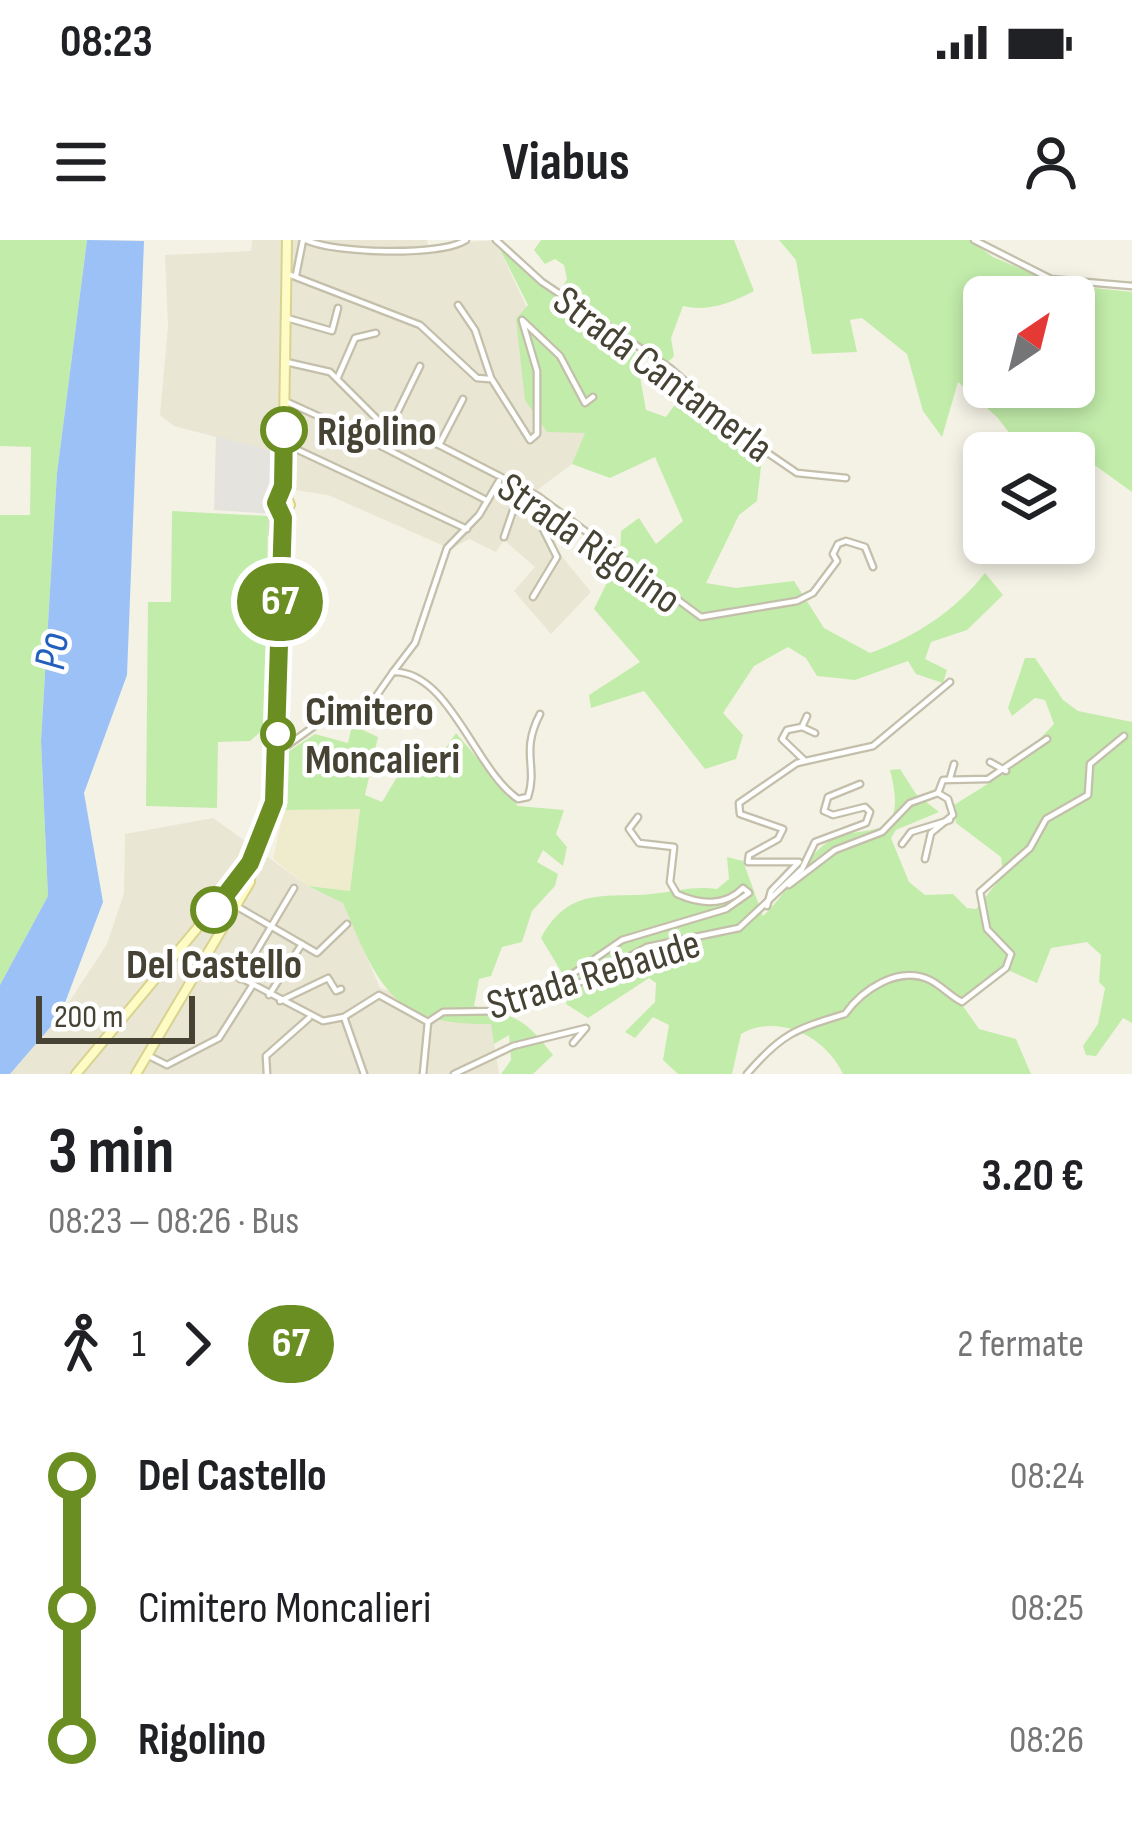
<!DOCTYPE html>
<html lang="it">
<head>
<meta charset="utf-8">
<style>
	:root { --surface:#fff; --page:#f6f6f6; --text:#202124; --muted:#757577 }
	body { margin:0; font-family:"Sofia Sans Condensed",sans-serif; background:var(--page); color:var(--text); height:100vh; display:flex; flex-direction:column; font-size:45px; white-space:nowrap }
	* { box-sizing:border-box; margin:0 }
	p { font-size:39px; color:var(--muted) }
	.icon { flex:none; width:66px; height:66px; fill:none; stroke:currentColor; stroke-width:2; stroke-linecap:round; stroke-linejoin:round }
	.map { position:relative; height:834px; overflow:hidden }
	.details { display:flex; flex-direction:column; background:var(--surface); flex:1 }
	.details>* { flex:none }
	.badge { padding:0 24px; border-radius:39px; font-size:42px; line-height:78px }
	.needle { width:78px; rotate:35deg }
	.fabs { position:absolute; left:963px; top:36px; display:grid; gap:24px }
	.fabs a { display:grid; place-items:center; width:132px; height:132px; border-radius:18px; background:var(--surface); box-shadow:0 6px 18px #0003; font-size:60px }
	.scale { position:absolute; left:36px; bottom:30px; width:159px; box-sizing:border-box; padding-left:12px; border:6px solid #474334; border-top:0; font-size:33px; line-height:42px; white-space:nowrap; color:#474334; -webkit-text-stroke:9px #fff; paint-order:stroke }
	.map>.badge { position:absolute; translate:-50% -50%; box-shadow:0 0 0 6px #fff }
	.legs { display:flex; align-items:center; gap:18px; height:132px; padding:0 48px; font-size:39px }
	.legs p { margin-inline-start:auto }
	.headline { display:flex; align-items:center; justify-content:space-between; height:204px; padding:0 48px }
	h1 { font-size:66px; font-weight:700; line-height:90px }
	ul { padding:0 48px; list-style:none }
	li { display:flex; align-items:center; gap:42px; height:132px; font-size:45px }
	li i { display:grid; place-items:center; width:18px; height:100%; margin:0 15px; background:currentColor }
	li i::after { content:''; width:30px; height:30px; margin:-15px; border:9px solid; border-radius:50%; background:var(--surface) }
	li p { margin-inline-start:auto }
	li:first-child i { background:linear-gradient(#0000 50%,currentColor 0) }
	li:last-child i { background:linear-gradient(currentColor 50%,#0000 0) }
	.status { display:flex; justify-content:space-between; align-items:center; height:84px; padding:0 60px; background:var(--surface); direction:ltr }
	.status svg { height:33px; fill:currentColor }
	header { display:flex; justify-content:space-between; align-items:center; height:156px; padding:0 48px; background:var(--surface); font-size:54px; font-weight:700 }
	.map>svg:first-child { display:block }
	.residential { fill:#e9e6d3 }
	.education { fill:#efebcd }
	.green { fill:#c2ecaa; fill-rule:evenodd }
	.parking { fill:#e4e3de }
	.water { fill:#9bc1f7 }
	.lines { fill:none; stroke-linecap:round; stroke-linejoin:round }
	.street-casing { stroke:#c3bfaa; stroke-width:9 }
	.secondary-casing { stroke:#d8d390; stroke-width:12 }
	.street { stroke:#fff; stroke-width:4.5 }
	.secondary { stroke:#fffbc4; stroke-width:8 }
	.line-1-casing { stroke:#fff; stroke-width:27 }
	.line-1 { stroke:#6b8e23; stroke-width:18 }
	.stop-1-dot { fill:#fff; stroke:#6b8e23; stroke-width:6 }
	.labels { text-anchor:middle; stroke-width:9; stroke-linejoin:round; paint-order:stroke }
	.street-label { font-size:42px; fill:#474334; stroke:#fff }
	.stop-label { font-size:42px; font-weight:bold; fill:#474334; stroke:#fff; text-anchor:start }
	.water-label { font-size:45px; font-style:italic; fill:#2360bd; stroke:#fff }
</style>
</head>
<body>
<div class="status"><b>08:23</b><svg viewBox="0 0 49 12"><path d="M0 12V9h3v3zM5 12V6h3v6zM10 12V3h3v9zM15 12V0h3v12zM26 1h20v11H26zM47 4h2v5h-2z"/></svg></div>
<header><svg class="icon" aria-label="menu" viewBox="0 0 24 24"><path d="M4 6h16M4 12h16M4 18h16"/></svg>Viabus<svg class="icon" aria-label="person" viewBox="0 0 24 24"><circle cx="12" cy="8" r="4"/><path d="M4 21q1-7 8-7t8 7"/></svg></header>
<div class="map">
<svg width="1132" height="834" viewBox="0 0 1132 834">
	<rect width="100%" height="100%" fill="#f4f2e5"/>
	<!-- residential -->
	<g class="residential">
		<path d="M252 0H427L428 5 495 0 586 193 572 224 528 257 559 313 591 352 551 394 514 351 535 327 504 300 496 312 469 299 451 309 328 255 275 247 278 213 174 186 160 175 168 86 165 15 251 11Z"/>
		<path d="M213 578 311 648 343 662 380 748 491 783 499 834H10L60 776 107 704 124 653 125 594Z"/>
	</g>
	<!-- education -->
	<path class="education" d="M360 568 350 651 308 646 273 619 284 570Z"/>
	<!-- green -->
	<g class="green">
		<path d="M0 0H87L57 233 41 501 48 656 0 745V275H30L31 207 0 206Z"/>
		<path d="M495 0 560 52 567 39 564 25 555 19 545 24 534 10 541 0H734L754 51C731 63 709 72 683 66L671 98 674 116 667 123 634 104 646 170 666 177 686 149 726 178 762 218 757 261 739 275 706 343 736 348 794 341 824 388 870 413C915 397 955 371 985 333L1003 355 967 390 931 402 925 419 947 430 943 443 916 434 908 421 855 440 817 436 806 418 788 407 754 426 723 473 743 495 736 519 705 529 644 451 591 468 589 455 640 422 594 369 620 316 621 291 639 278 656 304 683 281 655 217 610 238 572 224 585 193 547 192 525 160 516 79 528 65Z"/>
		<path d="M779 0H970L993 17 1057 44 1132 52V252L1082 216 1038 212 1017 203 997 177 958 142 942 197 923 171 907 114 862 78 850 80 857 112 812 114 796 20ZM984 57H1074V147H984Z"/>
		<path d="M172 271 268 276 265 488 250 501 218 502 217 568 146 566 148 362H171Z"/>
		<path d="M1025 418H1035L1063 460 1078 471 1132 482V783L1123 778 1096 816 1086 815 1083 806 1098 784 1105 748 1099 742 1101 715 1087 702 1051 708 1037 743 1003 728 963 766 979 789 1016 799 1031 834H843C825 795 777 773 741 794L732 834H678L663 820 669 785 653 777 635 798 625 792 655 762 656 743 649 738 588 778 566 764 571 748 541 698C571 643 608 660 660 653 681 650 695 646 717 649L729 639 727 617 743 621 763 676C785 656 804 620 825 604 860 578 911 612 890 530L900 529 916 554 939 572 896 590 891 598 909 642 925 655 953 654 967 668 976 669 1003 635 1001 617 956 583 954 565 1010 530 1054 484 1045 460 1035 458 1012 476 1008 468Z"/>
		<path d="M352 485 378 497 365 555 382 562 408 519 432 528 456 493 518 566 564 570 556 594 567 607 563 626 543 610 537 622 558 634 555 646 532 671 522 702 502 707 491 736 479 739 474 766C518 777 524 778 553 815L533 834H501L511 820 509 795 494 804 491 784C390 786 378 744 343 663L308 646 350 651 360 569 284 570 286 513 315 494 348 503Z"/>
	</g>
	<!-- parking -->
	<path class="parking" d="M216 196 278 213 273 274 214 270Z"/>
	<!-- water -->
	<path class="water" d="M87 0 144 1 127 435 84 553 103 662 60 776 10 834H0V745L48 656 41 501 57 233Z"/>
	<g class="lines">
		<!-- street casing -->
		<g class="street-casing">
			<g id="street">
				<path d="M306 0C332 13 441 17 466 0"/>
				<path d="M496 0 542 42 670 128 762 209 797 233 846 238"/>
				<path d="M974 0 1051 39 1132 46"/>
				<path d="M288 34 420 85 477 138 489 139"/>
				<path d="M296 35 303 0"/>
				<path d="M458 65 475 90 491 138 530 200 537 194V131L522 80 560 116 585 163 593 157"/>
				<path d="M287 78 332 91 338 68"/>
				<path d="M286 122 330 132 382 184 439 205 538 256 701 377 797 361 813 353 837 321 833 314 838 304 846 301 865 307 873 327"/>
				<path d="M420 126 381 206 486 260"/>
				<path d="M338 137 355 98 376 93"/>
				<path d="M285 161 340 186"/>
				<path d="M283 203 467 289"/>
				<path d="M439 205 463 159"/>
				<path d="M512 245 538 279 557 317 533 357"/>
				<path d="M273 294V263"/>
				<path d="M504 297 519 253"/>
				<path d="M393 432 415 403 447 308 479 275 499 241"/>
				<path d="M802 487 815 493"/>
				<path d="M278 512 330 475H363L393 432C449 430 475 530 518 559L528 557C538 525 520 513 540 474"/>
				<path d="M804 520 782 499 787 490 802 487 807 476"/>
				<path d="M990 522 1006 531"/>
				<path d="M950 538 954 524"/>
				<path d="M902 604 911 592 950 580"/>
				<path d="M925 619 931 593 953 575 948 559 938 553"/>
				<path d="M789 645 835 610 882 592 910 563 938 553 943 540 988 539 1047 499"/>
				<path d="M236 666 317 713 347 684"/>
				<path d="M767 666 771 651 799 622H748L749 615 778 599 783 589 740 574 739 563 797 523 873 506 950 442"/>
				<path d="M205 719 323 781 344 777 379 755 428 782 443 772 503 771 586 740 647 707 739 688 802 629 815 602 866 583 870 572 865 567 833 575 824 571 828 557 860 544"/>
				<path d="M240 739 294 648"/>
				<path d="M555 746 622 700 726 669 749 653 743 648C725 667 699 664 677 654L670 642 674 607 639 603 629 589 638 577"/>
				<path d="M269 755 302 704"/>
				<path d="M280 761 328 738 336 751 341 749"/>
				<path d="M344 777 364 834"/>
				<path d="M147 815 167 825 219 798 252 746"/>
				<path d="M267 834 266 816 309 778"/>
				<path d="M423 834 428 782"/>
				<path d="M454 834 513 806 586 788 573 803"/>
				<path d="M747 834C782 793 796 789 845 774 862 750 898 725 930 740 942 746 950 756 962 762L1006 728 1011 714 987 689 980 652 1030 608 1046 579 1088 555 1090 524 1124 496"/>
			</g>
		</g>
		<!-- secondary casing -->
		<g class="secondary-casing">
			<g id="secondary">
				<path d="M283 247 290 265 284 276"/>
				<path d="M76 834 243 633 268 585 277 549 283 278 276 263 283 246 287 0"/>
				<path d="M136 834 250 642 251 623"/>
			</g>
		</g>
		<!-- street -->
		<use href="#street" class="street"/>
		<!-- secondary -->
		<use href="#secondary" class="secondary"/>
	</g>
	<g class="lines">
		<!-- line-1 casing -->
		<g class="line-1-casing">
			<path id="line-1" d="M214 670 250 623 274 562 283 278 276 263 283 246 284 190"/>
		</g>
		<!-- line-1 -->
		<use href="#line-1" class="line-1"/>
	</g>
	<!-- markers -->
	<g class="stop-1-dot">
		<circle cx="284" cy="190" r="21"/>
		<circle cx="278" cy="494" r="15"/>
		<circle cx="214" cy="670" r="21"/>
	</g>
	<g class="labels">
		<!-- street labels -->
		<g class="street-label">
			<text transform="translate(664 133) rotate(37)" y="15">Strada Cantamerla</text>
			<text transform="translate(590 302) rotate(35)" y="15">Strada Rigolino</text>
			<text transform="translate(593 733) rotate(-17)" y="15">Strada Rebaude</text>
		</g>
		<!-- stop labels -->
		<g class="stop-label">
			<text x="317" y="205">Rigolino</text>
			<text x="305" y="485">Cimitero<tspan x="305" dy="48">Moncalieri</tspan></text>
			<text x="214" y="738" text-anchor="middle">Del Castello</text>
		</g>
		<!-- water labels -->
		<g class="water-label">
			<text transform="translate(50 411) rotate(-83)" y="16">Po</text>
		</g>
	</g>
</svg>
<div class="fabs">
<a><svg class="needle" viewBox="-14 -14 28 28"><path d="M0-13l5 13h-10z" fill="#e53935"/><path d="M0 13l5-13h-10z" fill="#757577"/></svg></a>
<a><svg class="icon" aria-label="layers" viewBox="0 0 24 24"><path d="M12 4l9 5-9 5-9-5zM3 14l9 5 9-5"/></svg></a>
</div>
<div class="scale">200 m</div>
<b class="badge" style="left:280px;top:362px;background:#6b8e23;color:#fff">67</b>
</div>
<section class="details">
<div class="headline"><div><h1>3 min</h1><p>08:23 – 08:26 · Bus</p></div><b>3.20 €</b></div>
<div class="legs"><svg class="icon" aria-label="walk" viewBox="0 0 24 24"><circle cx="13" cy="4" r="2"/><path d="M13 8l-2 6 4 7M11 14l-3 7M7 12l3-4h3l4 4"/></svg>1<svg class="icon" aria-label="forward" viewBox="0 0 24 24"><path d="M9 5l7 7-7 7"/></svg><b class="badge" style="background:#6b8e23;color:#fff">67</b><p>2 fermate</p></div>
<ul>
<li><i style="color:#6b8e23"></i><b>Del Castello</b><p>08:24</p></li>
<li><i style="color:#6b8e23"></i><span>Cimitero Moncalieri</span><p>08:25</p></li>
<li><i style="color:#6b8e23"></i><b>Rigolino</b><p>08:26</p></li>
</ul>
</section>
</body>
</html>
